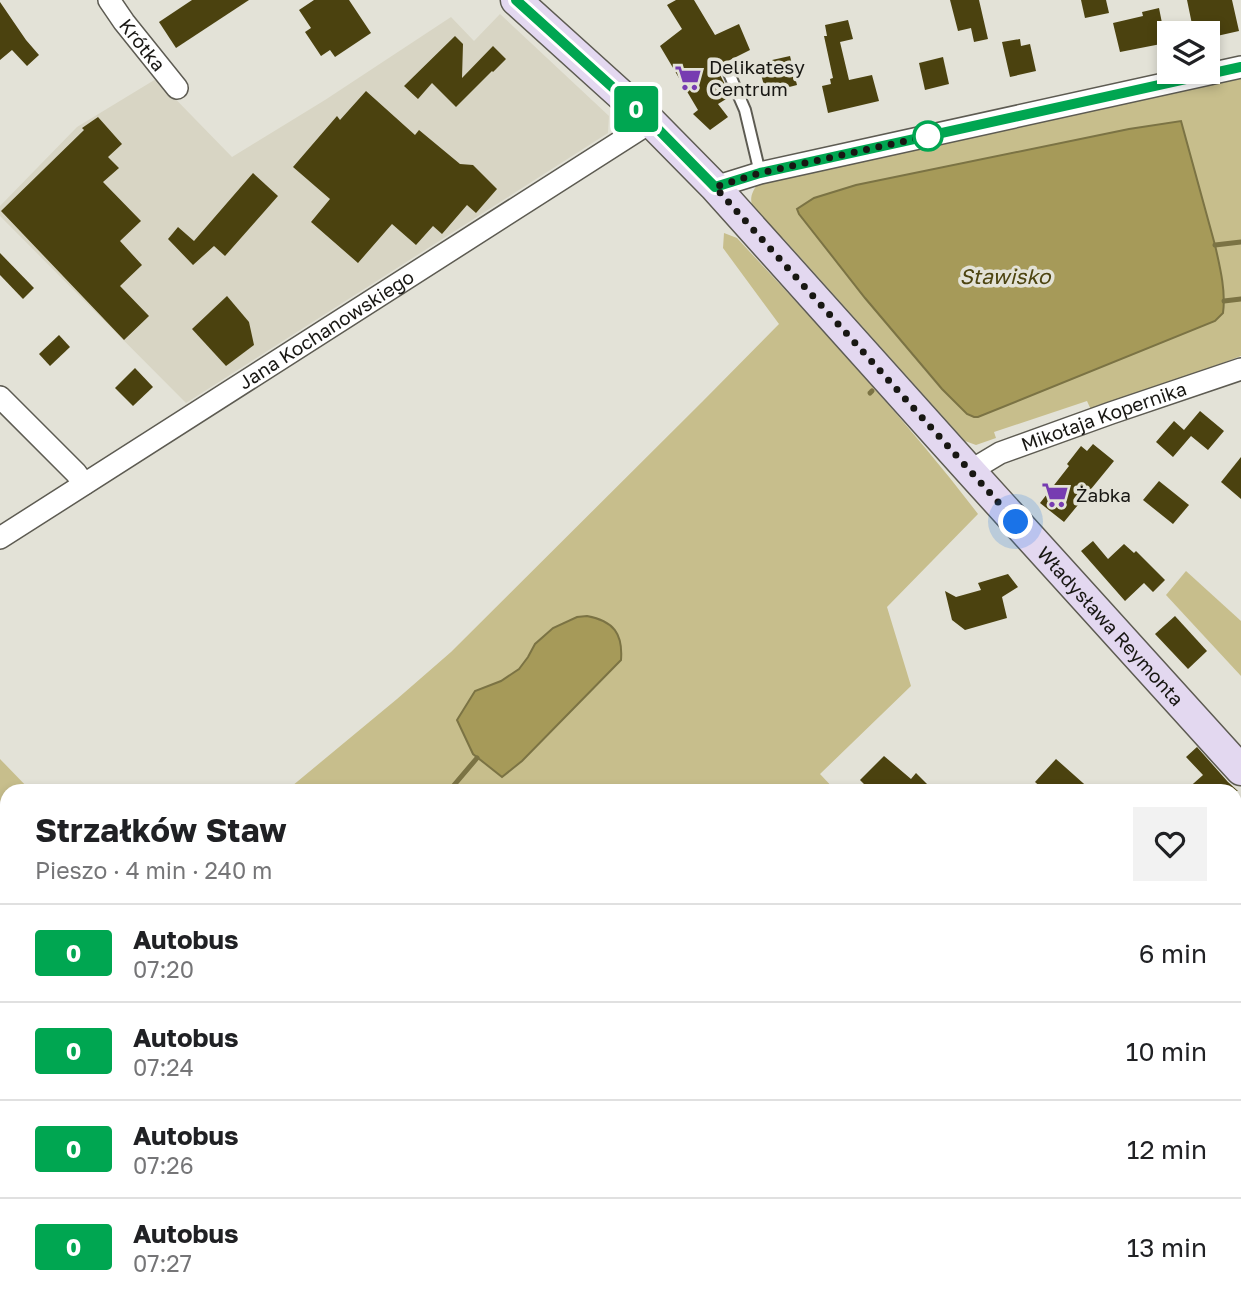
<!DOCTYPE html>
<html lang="pl">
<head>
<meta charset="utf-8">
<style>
	:root { --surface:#fff; --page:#f2f2f2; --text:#202124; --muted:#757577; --line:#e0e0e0 }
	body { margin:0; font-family:"Golos Text",sans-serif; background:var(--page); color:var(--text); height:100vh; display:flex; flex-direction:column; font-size:26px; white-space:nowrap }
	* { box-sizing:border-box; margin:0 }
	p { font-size:23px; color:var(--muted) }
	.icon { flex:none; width:38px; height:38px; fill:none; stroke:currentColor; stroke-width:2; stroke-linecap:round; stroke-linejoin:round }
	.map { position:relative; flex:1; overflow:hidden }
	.side { position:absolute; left:0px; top:784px; width:1242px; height:527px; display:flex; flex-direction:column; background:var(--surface); border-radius:21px 21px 0 0; box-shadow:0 4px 10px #0003 }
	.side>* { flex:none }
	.badge { padding:0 14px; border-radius:5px; font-size:24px; line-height:46px }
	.controls { position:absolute; left:1157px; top:21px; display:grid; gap:14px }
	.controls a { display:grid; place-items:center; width:63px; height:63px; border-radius:0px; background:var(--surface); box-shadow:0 4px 10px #0003; font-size:35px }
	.you { position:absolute; width:35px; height:35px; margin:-18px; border:5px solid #fff; border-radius:50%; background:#1a73e8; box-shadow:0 0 0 10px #1a73e833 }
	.map>.badge { position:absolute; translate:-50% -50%; box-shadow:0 0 0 4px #fff }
	.round { display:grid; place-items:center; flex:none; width:74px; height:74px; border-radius:0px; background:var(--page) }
	.overview { display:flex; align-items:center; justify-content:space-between; height:119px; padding:0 35px }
	h1 { font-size:33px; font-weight:700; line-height:52px }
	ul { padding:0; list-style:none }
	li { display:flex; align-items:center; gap:21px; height:98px; padding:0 35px; border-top:2px solid var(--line) }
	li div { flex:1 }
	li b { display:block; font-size:26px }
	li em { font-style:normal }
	li .badge { min-width:77px; font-weight:700; text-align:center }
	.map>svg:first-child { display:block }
	.built { fill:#d8d5c4 }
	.green { fill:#c7be8c; fill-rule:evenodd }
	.water { fill:#a69a59; stroke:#7b7344; stroke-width:2 }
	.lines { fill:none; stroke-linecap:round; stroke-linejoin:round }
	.stream { stroke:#7b7344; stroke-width:5 }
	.building { fill:#4b420f }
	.lane-casing { stroke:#5d5b52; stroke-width:14 }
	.street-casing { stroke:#5d5b52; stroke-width:24 }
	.secondary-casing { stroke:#5d5b52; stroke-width:33 }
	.lane { stroke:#fff; stroke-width:10 }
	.street { stroke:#fff; stroke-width:21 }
	.secondary { stroke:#e3d8f0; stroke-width:30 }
	.line-casing { stroke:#fff; stroke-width:16 }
	.line { stroke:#00a651; stroke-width:10 }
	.walk { stroke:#181713; stroke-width:7; stroke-dasharray:0 12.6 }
	.stop-dot { fill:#fff; stroke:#00a651; stroke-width:3.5 }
	.labels { text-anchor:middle; stroke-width:7; stroke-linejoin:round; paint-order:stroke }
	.street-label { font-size:19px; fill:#181713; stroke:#e3e2d7 }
	.poi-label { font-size:19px; fill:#181713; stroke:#e3e2d7; text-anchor:start }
	.water-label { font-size:21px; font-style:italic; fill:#4d4410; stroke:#e3e2d7 }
</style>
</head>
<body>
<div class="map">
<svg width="1241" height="1310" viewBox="0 0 1241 1310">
	<rect width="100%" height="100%" fill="#e3e2d7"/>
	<!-- built -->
	<path class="built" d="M500 14 609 116 608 133 186 403 0 216V206L77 127 156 79 232 157 325 100 451 17 474 41Z"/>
	<!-- green -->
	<g class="green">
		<path d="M1241 73V356L1092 412 1087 401 994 432 996 438 976 445 965 441 783 238C774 234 770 230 764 223 751 208 745 199 760 181ZM1181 121 1215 245 1224 306 978 417C947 401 927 372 905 345 869 303 834 259 799 214L797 208 814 198 856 185Z"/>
		<path d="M724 233 737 238C820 328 904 417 978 514L887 607 911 686 820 774 836 791H286L397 699 451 652 702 402 779 324 723 248ZM535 644 557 724 522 761 457 721 475 691 501 681 519 669 528 657Z"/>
		<path d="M1186 571 1241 621V676L1166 595Z"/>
		<path d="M0 759 31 791H7V809L0 801Z"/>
		<path d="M7 961V1304H284L278 1310H0V963Z"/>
		<path d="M498 1304H547L552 1310H503Z"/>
		<path d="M820 1304H883L873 1310H813Z"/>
	</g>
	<!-- water -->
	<g class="water">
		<path d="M1181 121 1215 245C1220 267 1226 291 1223 313L1215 321 978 417H974L967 414 942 389 865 298 799 214 797 209 814 198 856 185 1129 129Z"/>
		<path d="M587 616C614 621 623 634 621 660L522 761 502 777 473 754 457 720 475 691 501 681 519 669 528 657 535 644 553 628 577 617Z"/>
	</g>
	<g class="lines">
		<!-- stream -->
		<g class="stream">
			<path d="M1215 245 1241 242"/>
			<path d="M1224 301 1241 299"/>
			<path d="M870 393 872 391"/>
			<path d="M449 791 477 758"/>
			<path d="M0 1282 7 1274"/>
		</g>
	</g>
	<!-- building -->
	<g class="building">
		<path d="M192 0H249L176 48 159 22Z"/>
		<path d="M314 0H349L371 33 335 57 330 50 321 56 305 32 311 28 299 10Z"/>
		<path d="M676 0H694L715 35 739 24 750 50 716 67 731 96 718 104 728 117 710 130 693 114 698 110 660 46 682 29 667 5Z"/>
		<path d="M950 0H979L988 39 974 42 971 28 958 31Z"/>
		<path d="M1081 0H1106L1109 13 1085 18Z"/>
		<path d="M1187 0H1232L1239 31 1208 38V33H1201L1200 27 1193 29Z"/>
		<path d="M0 2 26 40 39 55 27 66 12 50 0 60Z"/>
		<path d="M1159 8 1166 43 1120 52 1113 23 1143 16 1142 12Z"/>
		<path d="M848 20 853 39 840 42 849 80 872 75 879 101 828 113 822 86 831 84 830 79 833 78 824 36H827L825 25Z"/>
		<path d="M455 36 463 44 462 78 493 46 506 59 493 72 492 71 456 107 432 83 418 99 404 86Z"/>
		<path d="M1020 39 1021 46 1030 44 1036 71 1010 77 1002 42Z"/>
		<path d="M790 56 797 85 766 93 758 63Z"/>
		<path d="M943 57 949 84 925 90 919 63Z"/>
		<path d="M366 91 415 135 419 130 460 164 473 165 497 189 476 213 467 205 442 234 433 226 416 245 392 224 358 263 311 222 330 199 293 167 337 116 340 120Z"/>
		<path d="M98 117 122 144 108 157 119 168 103 182 141 221 120 241 142 265 120 286 149 316 124 340 1 211 84 130 82 128Z"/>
		<path d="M253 173 278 196 225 256 214 246 193 265 168 239 178 227 194 241Z"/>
		<path d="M0 253 34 288 23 299 0 275Z"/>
		<path d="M227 296 249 322 254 345 226 366 192 329Z"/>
		<path d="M59 335 70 347 50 366 39 354Z"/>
		<path d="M135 368 153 387 133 406 115 388Z"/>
		<path d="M1200 411 1224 431 1208 450 1191 436 1173 457 1156 442 1174 421 1184 430Z"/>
		<path d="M1093 444 1114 461 1064 522 1040 503 1069 466 1067 464 1081 446 1087 451Z"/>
		<path d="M1241 457V499L1221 482Z"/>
		<path d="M1159 481 1189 505 1173 524 1143 500Z"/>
		<path d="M1093 541 1108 559 1124 544 1134 553 1136 551 1165 580 1153 592 1144 583 1125 601 1081 551Z"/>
		<path d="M1008 574 1018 587 1002 597 1007 618 965 630 952 620 945 591 956 597 981 590 978 583Z"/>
		<path d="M1175 616 1207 651 1188 669 1155 634Z"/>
		<path d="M1197 747 1228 782 1238 791H1185L1203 775 1186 757Z"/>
		<path d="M884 756 911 779 916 773 934 791H871L860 780Z"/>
		<path d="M1056 759 1092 791H1045L1035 782Z"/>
	</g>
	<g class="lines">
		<!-- lane casing -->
		<g class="lane-casing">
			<path id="lane" d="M728 71 745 110 760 173"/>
		</g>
		<!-- street casing -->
		<g class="street-casing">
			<g id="street">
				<path id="s1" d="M109 0 124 22 177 88"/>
				<path d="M715 187 760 173 1241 67"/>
				<path d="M0 397 76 473 84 484"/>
				<path id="s2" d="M970 471 1000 453 1111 413 1241 369"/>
				<path id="s3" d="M0 538 651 122"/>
			</g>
		</g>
		<!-- secondary casing -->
		<g class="secondary-casing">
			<g id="secondary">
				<path id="s4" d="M516 0 651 122 715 187 970 471 1241 770"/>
			</g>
		</g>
		<!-- lane -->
		<use href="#lane" class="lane"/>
		<!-- street -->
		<use href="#street" class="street"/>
		<!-- secondary -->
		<use href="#secondary" class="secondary"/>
	</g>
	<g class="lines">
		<!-- line casing -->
		<g class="line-casing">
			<path id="line" d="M516 0 651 122 715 187 760 173 1241 67"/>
		</g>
		<!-- line -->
		<use href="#line" class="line"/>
		<!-- walk -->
		<path class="walk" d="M928 136 760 173 715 187 1016 522"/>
	</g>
	<!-- icons -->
	<defs>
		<g id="supermarket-bare" transform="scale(2.1)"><path d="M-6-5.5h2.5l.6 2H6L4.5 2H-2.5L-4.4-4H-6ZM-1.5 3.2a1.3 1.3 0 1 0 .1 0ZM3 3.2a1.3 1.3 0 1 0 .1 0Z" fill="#773cb1" stroke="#e3e2d7" stroke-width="2.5" paint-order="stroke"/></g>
	</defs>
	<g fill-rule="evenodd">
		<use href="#supermarket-bare" x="688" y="78"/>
		<use href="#supermarket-bare" x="1055" y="495"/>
	</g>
	<!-- markers -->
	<circle class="stop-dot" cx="928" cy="136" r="14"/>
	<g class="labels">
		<!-- street labels -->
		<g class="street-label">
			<text dy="7" stroke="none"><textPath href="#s1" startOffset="56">Krótka</textPath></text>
			<text dy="7" stroke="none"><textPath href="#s3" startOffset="387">Jana Kochanowskiego</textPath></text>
			<text dy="7" stroke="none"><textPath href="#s2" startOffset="145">Mikołaja Kopernika</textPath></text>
			<text dy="7" stroke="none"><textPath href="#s4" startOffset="864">Władysława Reymonta</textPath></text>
		</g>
		<!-- poi labels -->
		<g class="poi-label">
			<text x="709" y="74">Delikatesy<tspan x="709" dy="22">Centrum</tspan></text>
			<text x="1076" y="502">Żabka</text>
		</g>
		<!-- water labels -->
		<g class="water-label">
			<text x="1005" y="284">Stawisko</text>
		</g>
	</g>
</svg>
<div class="controls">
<a><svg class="icon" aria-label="layers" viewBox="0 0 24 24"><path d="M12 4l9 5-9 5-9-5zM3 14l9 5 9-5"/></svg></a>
</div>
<div class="you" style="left:1016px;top:522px"></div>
<b class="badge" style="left:636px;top:109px;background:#00a651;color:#fff">0</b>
<section class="side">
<div class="overview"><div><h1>Strzałków Staw</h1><p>Pieszo · 4 min · 240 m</p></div><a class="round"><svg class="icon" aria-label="heart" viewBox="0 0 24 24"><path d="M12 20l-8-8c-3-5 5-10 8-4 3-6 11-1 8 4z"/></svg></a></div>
<ul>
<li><span class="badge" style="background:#00a651;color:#fff">0</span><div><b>Autobus</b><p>07:20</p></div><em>6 min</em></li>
<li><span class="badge" style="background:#00a651;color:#fff">0</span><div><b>Autobus</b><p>07:24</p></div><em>10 min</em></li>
<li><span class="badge" style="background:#00a651;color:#fff">0</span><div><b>Autobus</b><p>07:26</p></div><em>12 min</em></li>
<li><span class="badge" style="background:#00a651;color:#fff">0</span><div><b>Autobus</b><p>07:27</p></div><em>13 min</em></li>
</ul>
</section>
</div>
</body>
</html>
